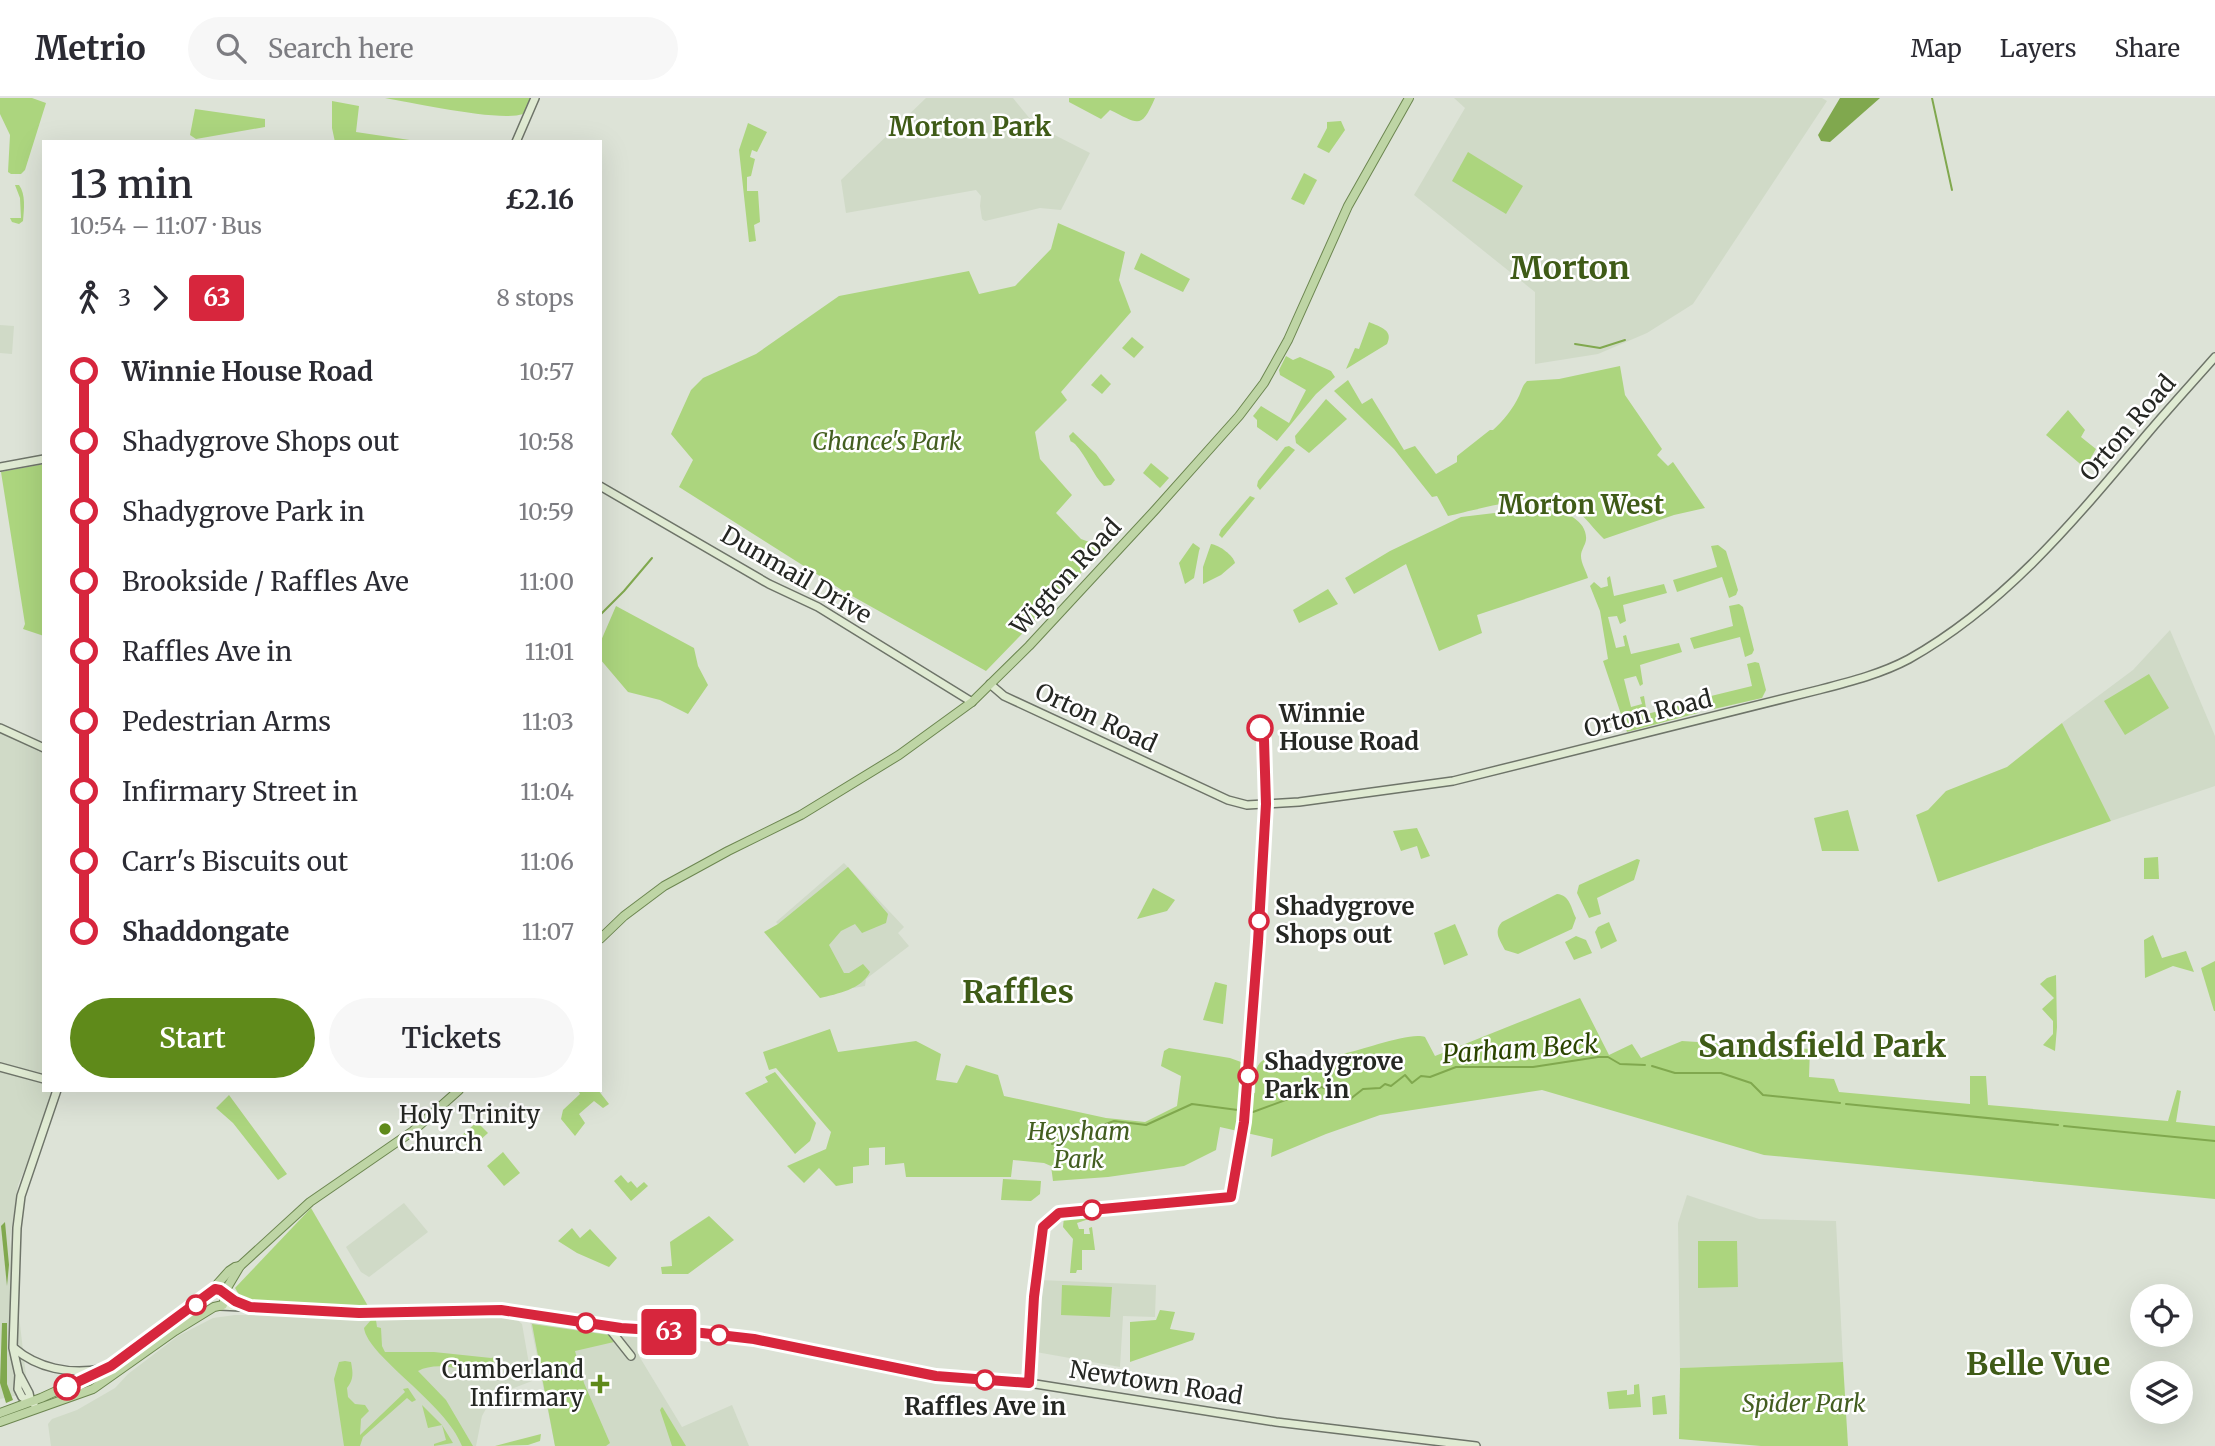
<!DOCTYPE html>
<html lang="en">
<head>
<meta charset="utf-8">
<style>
	:root { --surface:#fff; --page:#f7f7f7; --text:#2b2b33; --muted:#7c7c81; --line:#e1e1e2; --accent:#5f8a1a }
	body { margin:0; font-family:Merriweather,serif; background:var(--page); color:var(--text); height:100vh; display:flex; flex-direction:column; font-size:26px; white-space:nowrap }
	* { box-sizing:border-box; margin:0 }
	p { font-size:23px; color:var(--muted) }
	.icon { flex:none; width:38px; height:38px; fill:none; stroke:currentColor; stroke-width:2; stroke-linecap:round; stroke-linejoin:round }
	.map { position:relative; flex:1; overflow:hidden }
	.sheet { position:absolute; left:42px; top:42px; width:560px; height:952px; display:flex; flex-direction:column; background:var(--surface); border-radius:0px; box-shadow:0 7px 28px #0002 }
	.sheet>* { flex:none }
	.badge { padding:0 14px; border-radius:5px; font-size:24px; line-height:46px }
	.tools { position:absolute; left:2130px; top:1186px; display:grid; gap:14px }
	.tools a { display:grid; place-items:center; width:63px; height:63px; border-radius:50%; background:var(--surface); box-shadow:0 7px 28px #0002; font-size:35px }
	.map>.badge { position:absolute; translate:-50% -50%; box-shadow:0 0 0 4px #fff }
	.legs { display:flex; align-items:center; gap:10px; height:77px; padding:0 28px; font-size:23px }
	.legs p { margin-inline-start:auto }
	.head { display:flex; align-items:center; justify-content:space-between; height:119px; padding:0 28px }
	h1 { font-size:38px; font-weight:600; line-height:52px }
	.cta { display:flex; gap:14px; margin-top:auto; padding:14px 28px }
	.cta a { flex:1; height:80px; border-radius:42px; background:var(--accent); color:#fff; font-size:28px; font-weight:600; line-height:80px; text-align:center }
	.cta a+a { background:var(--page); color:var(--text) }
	ul { padding:0 28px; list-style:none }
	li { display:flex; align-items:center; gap:24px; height:70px; font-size:26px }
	li i { display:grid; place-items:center; width:10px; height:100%; margin:0 9px; background:currentColor }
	li i::after { content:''; width:18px; height:18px; margin:-9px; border:5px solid; border-radius:50%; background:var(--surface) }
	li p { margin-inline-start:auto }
	li:first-child i { background:linear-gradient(#0000 50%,currentColor 0) }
	li:last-child i { background:linear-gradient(currentColor 50%,#0000 0) }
	header { display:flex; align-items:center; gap:42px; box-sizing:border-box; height:98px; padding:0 35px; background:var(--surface); border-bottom:2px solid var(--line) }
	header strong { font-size:33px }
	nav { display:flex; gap:38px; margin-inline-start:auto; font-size:24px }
	.search { width:490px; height:63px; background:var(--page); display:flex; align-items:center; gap:18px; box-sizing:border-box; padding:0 24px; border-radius:38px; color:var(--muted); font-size:26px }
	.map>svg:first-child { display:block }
	.built { fill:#d0dac7 }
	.green { fill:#acd57e }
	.water { fill:#80a84e }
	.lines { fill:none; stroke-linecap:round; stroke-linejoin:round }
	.stream { stroke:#80a84e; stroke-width:2 }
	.secondary-casing { stroke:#6e7469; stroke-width:10 }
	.primary-casing { stroke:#6c8650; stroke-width:10 }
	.secondary { stroke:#dfead2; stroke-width:7 }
	.primary { stroke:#bed5a5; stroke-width:8 }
	.line-1-casing { stroke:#fff; stroke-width:16 }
	.line-1 { stroke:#d7263d; stroke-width:10 }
	.stop-1-dot { fill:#fff; stroke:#d7263d; stroke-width:3.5 }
	.poi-dot { fill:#5f8a1a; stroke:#fff; stroke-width:2.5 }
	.labels { text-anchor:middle; stroke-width:5; stroke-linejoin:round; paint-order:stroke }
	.street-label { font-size:24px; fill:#252723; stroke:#fff }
	.park-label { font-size:24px; font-style:italic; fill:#435e20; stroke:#fff }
	.stop-label { font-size:24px; font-weight:bold; fill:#252723; stroke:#fff; text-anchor:start }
	.poi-label { font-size:24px; fill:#252723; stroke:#fff; text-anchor:start }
	.neighbourhood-label { font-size:26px; font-weight:bold; fill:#3f5b17; stroke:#fff }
	.water-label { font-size:26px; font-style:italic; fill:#2b4400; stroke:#fff }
	.district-label { font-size:32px; font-weight:bold; fill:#3f5b17; stroke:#fff }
</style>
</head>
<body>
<header>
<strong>Metrio</strong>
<div class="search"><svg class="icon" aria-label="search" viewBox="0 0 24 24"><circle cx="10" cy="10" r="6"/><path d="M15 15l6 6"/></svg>Search here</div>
<nav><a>Map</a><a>Layers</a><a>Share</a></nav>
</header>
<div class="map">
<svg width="2215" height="1348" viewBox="0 0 2215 1348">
	<rect width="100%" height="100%" fill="#dde3d7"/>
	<!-- built -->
	<g class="built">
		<path d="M926 0H1013L1035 27 1090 55 1061 112 1040 110 985 123 982 121 980 108 981 98 976 92 846 115 841 82Z"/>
		<path d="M1454 0H1822L1827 3 1693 206 1647 235 1598 256 1535 266V194L1414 97 1465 10Z"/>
		<path d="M0 227 14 228 12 256 0 255Z"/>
		<path d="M2170 532 2215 638V688L2111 723 2062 625 2133 572Z"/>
		<path d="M0 634 44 651V992H58L18 1087 10 1141 28 1295 0 1301Z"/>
		<path d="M844 765 904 829 898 835 909 848 866 881 865 888 836 893 776 824Z"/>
		<path d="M1687 1097 1759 1121 1836 1123 1843 1264 1680 1270 1678 1125Z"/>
		<path d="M404 1105 428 1134 369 1179 361 1174 346 1149Z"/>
		<path d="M1040 1182 1156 1187 1155 1219 1123 1218 1120 1269 1036 1254Z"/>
		<path d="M451 1215 514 1219 522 1226 532 1283 493 1298 482 1318 476 1348H51L48 1326 52 1321 77 1312 115 1290 128 1276 178 1238 213 1220 235 1217H281L347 1221Z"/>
		<path d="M530 1223 641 1238 639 1258 682 1329 732 1307 749 1348H555Z"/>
	</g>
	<!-- green -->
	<g class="green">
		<path d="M0 0H32L46 5 25 72 21 76H11L8 74 10 37 0 16Z"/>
		<path d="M385 0H531L523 16C500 24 414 5 385 0Z"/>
		<path d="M1069 0H1155C1141 32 1139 26 1110 12L1101 21 1069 4Z"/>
		<path d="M332 3 359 8 356 34 423 44H335L332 30Z"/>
		<path d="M195 11 265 21V29L196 41 190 37Z"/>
		<path d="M1341 23 1345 32 1329 55 1317 49 1327 30V24Z"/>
		<path d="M748 25 767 34 757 54 752 52 750 59 755 61 751 78 747 79V93H758L760 124 754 127 756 143 749 144 739 52Z"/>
		<path d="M1468 54 1523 88 1506 116 1452 83Z"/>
		<path d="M1304 75 1317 82 1304 107 1291 101Z"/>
		<path d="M15 87H19C26 96 24 112 23 123L19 126 12 124 10 120H21L20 100Z"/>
		<path d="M1058 125 1125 154 1119 182 1131 214 1061 294 1067 302 1035 334 1040 361 1072 397 1056 415 1081 441 1092 445 1112 443 986 573 845 494 679 389 693 362 671 336 691 292 703 280 756 256 839 198 969 173 979 196 1015 188 1051 151Z"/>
		<path d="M1141 155 1190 181 1183 194 1134 171Z"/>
		<path d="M1369 224C1380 229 1394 232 1387 246L1346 271 1355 250 1359 251Z"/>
		<path d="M1132 239 1144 249 1134 260 1122 250Z"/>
		<path d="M1286 258 1293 262 1300 259 1331 273 1335 279 1316 296 1277 343 1257 329V322L1253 318 1261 308 1289 325 1306 292 1280 277 1279 272Z"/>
		<path d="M1620 268 1625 297 1662 351 1657 357 1668 368 1673 364 1705 410 1674 417 1604 441C1590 428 1582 412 1563 404 1539 394 1475 412 1448 418L1437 398 1432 399 1394 351 1334 293 1348 282 1362 306 1372 300 1404 352 1415 348 1436 376 1457 364V358L1490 332H1493C1503 323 1513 311 1519 298 1522 292 1522 288 1527 283L1559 281Z"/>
		<path d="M1101 276 1111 286 1102 296 1091 287Z"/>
		<path d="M1326 301 1347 321 1309 355 1296 345 1295 338Z"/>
		<path d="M2068 312 2085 332 2081 339 2096 351 2085 370 2046 337Z"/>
		<path d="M1073 334 1096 356 1115 382 1111 387 1104 388C1093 377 1087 359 1075 346 1069 341 1072 347 1069 338Z"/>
		<path d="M1289 348 1295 352 1260 392 1257 388 1258 383 1285 349Z"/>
		<path d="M1151 365 1169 380 1160 390 1143 375Z"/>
		<path d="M44 366V538L23 531 25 526 1 374Z"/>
		<path d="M1250 398 1255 400 1222 440 1219 437 1221 432Z"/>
		<path d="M1546 409C1562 412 1588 422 1586 442 1585 448 1581 452 1581 458 1581 465 1586 473 1588 480L1477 517 1482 535 1439 553 1406 466 1354 496 1345 480 1390 453 1461 419Z"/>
		<path d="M1193 445 1200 450 1199 453 1194 480 1185 486 1179 465Z"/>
		<path d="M1211 446C1219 447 1233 457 1235 465L1221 477 1203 486V469Z"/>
		<path d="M1718 447 1726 453 1738 492 1736 497 1729 500 1722 479 1677 494 1673 482 1717 469 1711 448Z"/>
		<path d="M1610 478 1614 498 1664 486 1667 495 1623 507 1626 523 1620 526 1617 518 1608 519 1616 550 1625 548 1623 538 1626 537 1631 556 1679 545 1682 554 1640 567 1643 586 1640 588 1636 578 1624 581 1631 609 1642 606 1640 599 1644 598 1647 616 1693 604 1698 615 1627 634 1603 563 1608 561 1600 513 1590 488 1594 484 1601 490 1608 488 1607 480Z"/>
		<path d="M1328 491 1338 506 1299 525 1293 512Z"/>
		<path d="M1739 506 1743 509 1754 552 1752 556 1745 559 1740 539 1694 551 1690 540 1733 528 1729 508Z"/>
		<path d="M616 508 694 550 698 568 708 587 688 616 660 602 628 594 600 561V545Z"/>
		<path d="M1755 564 1759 565 1766 592 1762 600 1714 611 1711 598 1752 588 1747 566Z"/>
		<path d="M2149 576 2169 610 2125 637 2104 603Z"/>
		<path d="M2062 625 2111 723 1938 784 1916 717 1928 712 1946 693 2007 669Z"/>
		<path d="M1848 712 1859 753H1822L1814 720Z"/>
		<path d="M1417 730 1430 758 1421 761 1417 748 1401 753 1393 733Z"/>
		<path d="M2158 759 2159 781H2144V760Z"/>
		<path d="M1637 761 1640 762 1634 782 1597 800 1601 816 1589 820 1577 795 1579 787Z"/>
		<path d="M848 769 888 816 886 825 862 835 855 826 841 833 829 847 844 875H849L863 866 870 874C862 891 837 896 820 900L764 834 778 826Z"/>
		<path d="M1153 790 1175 802 1167 813 1137 821Z"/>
		<path d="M1557 796C1570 797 1571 810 1576 820L1572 831 1518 856 1505 852C1500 842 1493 834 1502 824Z"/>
		<path d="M1609 824 1617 843 1601 851 1595 834 1598 829Z"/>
		<path d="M1455 826 1468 857 1444 867 1434 835Z"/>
		<path d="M2153 837 2162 860 2186 853 2194 874 2173 868 2145 880 2144 842Z"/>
		<path d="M1576 838 1586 842 1592 855 1574 862 1565 844Z"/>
		<path d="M2215 863V913H2214L2201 870Z"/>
		<path d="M2056 877 2057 929 2055 953 2043 947 2053 936V923L2042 911 2054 900 2040 886 2047 880Z"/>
		<path d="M1215 884 1227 887 1223 926 1203 922Z"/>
		<path d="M1580 900 1609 957 1632 946 1641 960 1682 943 1810 951 1809 979 1834 981 1839 994 1970 1006V978H1986L1988 1007 2168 1023 2177 992 2181 993 2176 1024 2215 1028V1101L1764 1057 1542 992 1380 1017 1326 1036 1271 1059 1273 1041 1220 1029 1216 1052 1184 1068 1108 1079 1053 1083 1051 1068 1044 1065 1013 1062 1011 1079H906L904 1065 885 1067V1049L869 1050V1067L853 1069V1085L836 1088 819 1070 804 1085 787 1068 826 1051 831 1034 776 970 769 972 763 954 830 931 838 954 916 943 941 956 936 982 957 985 966 967 998 977 1004 998 1106 1020 1145 1024 1177 1008 1181 978 1161 968 1164 953 1169 950 1230 960 1241 964 1242 993 1255 995C1256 982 1252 968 1265 961 1290 964 1316 961 1341 956 1360 953 1411 933 1425 939L1435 958Z"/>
		<path d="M775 974 816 1025 810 1043 795 1056 745 995 768 984 765 979Z"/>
		<path d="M578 992H598L609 1006 603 1010 594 1003 579 1016 585 1025 575 1038 561 1021 563 1012 580 996Z"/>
		<path d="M229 997 287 1076 278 1082 233 1025 216 1010Z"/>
		<path d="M477 1024 488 1035 470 1051 460 1039Z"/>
		<path d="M503 1054 520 1075 504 1088 487 1068Z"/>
		<path d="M621 1077 628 1085 631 1083 637 1090 644 1084 648 1088 631 1103 614 1083Z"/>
		<path d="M1003 1081 1041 1083 1040 1096 1031 1103 1001 1102Z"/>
		<path d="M311 1110 368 1208 244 1205 235 1190Z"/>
		<path d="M1088 1116 1089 1121 1077 1125 1079 1131H1084V1136H1090L1089 1130 1092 1129 1095 1152H1082V1172H1077L1076 1175H1070L1073 1141 1063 1129 1064 1119Z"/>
		<path d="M709 1118 734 1142 688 1176H662L661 1169 672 1168 670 1144Z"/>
		<path d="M572 1130 580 1140 590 1131 617 1160 609 1169 577 1155 558 1143Z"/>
		<path d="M1698 1143H1737L1738 1189 1698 1190Z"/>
		<path d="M1062 1187 1112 1189 1110 1219 1061 1217Z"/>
		<path d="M1160 1212 1175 1214 1170 1231 1195 1235 1193 1242 1130 1264V1224L1156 1222Z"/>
		<path d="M371 1222H376L377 1229 381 1230 382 1248 385 1254H434L491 1260 500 1258 503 1261 487 1266 475 1277C460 1269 434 1264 418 1273L446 1302 473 1348H462C446 1305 368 1259 364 1230Z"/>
		<path d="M532 1226 609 1237 614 1244 575 1253 584 1285 610 1345 606 1348H555Z"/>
		<path d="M345 1263 351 1264C353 1275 354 1281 347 1290L348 1299 355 1306 365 1307 369 1313 361 1321 360 1337 405 1294 403 1291 408 1290 416 1302 412 1304 407 1300 363 1339 360 1348H344L334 1281 339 1264Z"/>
		<path d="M1843 1264 1848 1348H1761L1679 1341 1680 1270Z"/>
		<path d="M1639 1286 1641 1309 1609 1311 1607 1294 1627 1292V1297L1634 1296V1287Z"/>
		<path d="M1665 1297 1667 1316 1653 1317 1652 1299Z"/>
		<path d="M422 1307 442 1327 453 1345 434 1348V1346L446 1342 442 1327 428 1330Z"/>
		<path d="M662 1309 663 1310 686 1348H672L660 1312Z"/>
		<path d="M541 1336 540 1343 528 1347 495 1348Z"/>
	</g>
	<!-- water -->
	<g class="water">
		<path d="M1840 0H1880L1830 44 1821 43 1818 37Z"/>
		<path d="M5 1124 9 1167 7 1188 1 1128Z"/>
		<path d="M2 1225H7V1286L13 1302 6 1305 0 1285Z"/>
	</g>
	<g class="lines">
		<!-- stream -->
		<g class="stream">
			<path d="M1932 0 1952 92"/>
			<path d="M1575 246 1600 250 1625 242"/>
			<path d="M600 517 624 493 652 460"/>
			<path d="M1652 968 1675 975H1721L1751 985 1763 997 1840 1005"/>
			<path d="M1846 1006 2058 1027"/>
			<path d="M2064 1028 2215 1043"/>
			<path d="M1052 1046 1114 1023 1146 1027 1192 1006 1253 1014 1321 989 1336 994 1349 1002 1363 991 1380 990 1385 986 1391 988 1405 977 1412 985 1421 978 1430 979 1456 969H1533L1598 959H1608L1620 966 1645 967"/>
		</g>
		<!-- secondary casing -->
		<g class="secondary-casing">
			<g id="secondary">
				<path d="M516 44 535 0"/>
				<path d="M0 369 44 361"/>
				<path d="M600 388 769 486 818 509 972 604"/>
				<path d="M990 586 1004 598 1228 702 1247 707 1299 704 1453 683 1818 592C1849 584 1881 576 1909 561 2007 506 2077 419 2148 335 2170 309 2193 284 2215 259"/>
				<path d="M0 630 44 650"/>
				<path d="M0 969 44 981"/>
				<path d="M225 1197 246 1207"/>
				<path d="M220 1208 359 1215 501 1212 616 1230 702 1235 754 1241 936 1278 1029 1285 1276 1324 1476 1348"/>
				<path d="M608 1229 631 1258"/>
				<path d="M14 1250C37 1270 70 1277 101 1271"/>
				<path d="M20 1278 29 1295 31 1304"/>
				<path d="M34 1306 22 1299 18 1291 19 1277 13 1250 17 1130 21 1098 57 992"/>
			</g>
		</g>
		<!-- primary casing -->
		<g class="primary-casing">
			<g id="primary">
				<path d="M600 841 624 818 664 788 728 753 801 717 899 657 972 604 1029 548 1156 411 1239 318 1264 285 1288 242 1348 108 1409 0"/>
				<path d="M224 1195 240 1168 310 1104 413 1033 459 992"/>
				<path d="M0 1315 41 1300 111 1268 203 1202 229 1173 235 1169 240 1168"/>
				<path d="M0 1324 93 1291 175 1233 214 1209 223 1207 225 1199 221 1193"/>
			</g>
		</g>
		<!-- secondary -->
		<use href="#secondary" class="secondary"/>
		<!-- primary -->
		<use href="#primary" class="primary"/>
	</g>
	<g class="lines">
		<!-- line-1 casing -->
		<g class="line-1-casing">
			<path id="line-1" d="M67 1289 111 1268 215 1191 220 1192 235 1203 250 1209 359 1215 501 1212 621 1230 702 1235 754 1241 936 1278 1029 1285 1034 1199 1043 1129 1059 1115 1231 1099 1244 1024 1258 844 1266 706 1264 642 1260 630"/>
		</g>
		<!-- line-1 -->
		<use href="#line-1" class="line-1"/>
	</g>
	<!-- markers -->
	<g class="stop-1-dot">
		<circle cx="1260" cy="630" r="12"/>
		<circle cx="1259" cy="823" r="9"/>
		<circle cx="1248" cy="978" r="9"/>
		<circle cx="1092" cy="1112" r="9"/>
		<circle cx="196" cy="1207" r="9"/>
		<circle cx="586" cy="1225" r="9"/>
		<circle cx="719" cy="1237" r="9"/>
		<circle cx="985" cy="1282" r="9"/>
		<circle cx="67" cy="1289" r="12"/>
	</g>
	<g class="poi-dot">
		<circle cx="385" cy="1031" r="7"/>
		<path d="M596.5 1275.5h7v7h7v7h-7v7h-7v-7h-7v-7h7z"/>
	</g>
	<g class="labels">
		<!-- street labels -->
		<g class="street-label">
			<text transform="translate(2128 330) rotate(-49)" y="8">Orton Road</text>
			<text transform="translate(796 477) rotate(30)" y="8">Dunmail Drive</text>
			<text transform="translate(1066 479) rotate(-47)" y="8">Wigton Road</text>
			<text transform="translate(1648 616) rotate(-14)" y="8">Orton Road</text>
			<text transform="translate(1096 620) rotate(25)" y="8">Orton Road</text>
			<text transform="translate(1156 1285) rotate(9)" y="8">Newtown Road</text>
		</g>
		<!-- park labels -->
		<g class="park-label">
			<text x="887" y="352">Chance's Park</text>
			<text x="1079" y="1042">Heysham<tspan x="1079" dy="28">Park</tspan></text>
			<text x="1804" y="1314">Spider Park</text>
		</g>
		<!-- stop labels -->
		<g class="stop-label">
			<text x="1279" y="624">Winnie<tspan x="1279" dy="28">House Road</tspan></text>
			<text x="1275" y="817">Shadygrove<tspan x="1275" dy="28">Shops out</tspan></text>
			<text x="1264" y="972">Shadygrove<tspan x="1264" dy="28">Park in</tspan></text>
			<text x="985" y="1317" text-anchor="middle">Raffles Ave in</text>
		</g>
		<!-- poi labels -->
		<g class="poi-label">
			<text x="399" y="1025">Holy Trinity<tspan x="399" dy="28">Church</tspan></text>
			<text x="584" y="1280" text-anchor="end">Cumberland<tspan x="584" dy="28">Infirmary</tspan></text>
		</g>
		<!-- neighbourhood labels -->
		<g class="neighbourhood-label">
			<text x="970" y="38">Morton Park</text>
			<text x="1581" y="416">Morton West</text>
		</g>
		<!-- water labels -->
		<g class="water-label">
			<text transform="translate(1520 951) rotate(-4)" y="9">Parham Beck</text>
		</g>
		<!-- district labels -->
		<g class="district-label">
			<text x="1570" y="181">Morton</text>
			<text x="1018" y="905">Raffles</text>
			<text x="1822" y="959">Sandsfield Park</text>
			<text x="2038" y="1277">Belle Vue</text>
		</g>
	</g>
</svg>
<div class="tools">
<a><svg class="icon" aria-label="locate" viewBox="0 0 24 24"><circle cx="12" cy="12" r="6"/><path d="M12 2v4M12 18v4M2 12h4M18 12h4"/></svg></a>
<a><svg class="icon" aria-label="layers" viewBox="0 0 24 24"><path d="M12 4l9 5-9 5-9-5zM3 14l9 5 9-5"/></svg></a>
</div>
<b class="badge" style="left:669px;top:1234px;background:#d7263d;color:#fff">63</b>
<section class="sheet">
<div class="head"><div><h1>13 min</h1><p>10:54 – 11:07 · Bus</p></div><b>£2.16</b></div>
<div class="legs"><svg class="icon" aria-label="walk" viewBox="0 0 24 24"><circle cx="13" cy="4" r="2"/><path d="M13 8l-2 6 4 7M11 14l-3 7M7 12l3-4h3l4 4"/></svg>3<svg class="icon" aria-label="forward" viewBox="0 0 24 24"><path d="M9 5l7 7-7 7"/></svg><b class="badge" style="background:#d7263d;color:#fff">63</b><p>8 stops</p></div>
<ul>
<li><i style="color:#d7263d"></i><b>Winnie House Road</b><p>10:57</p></li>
<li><i style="color:#d7263d"></i><span>Shadygrove Shops out</span><p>10:58</p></li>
<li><i style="color:#d7263d"></i><span>Shadygrove Park in</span><p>10:59</p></li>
<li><i style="color:#d7263d"></i><span>Brookside / Raffles Ave</span><p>11:00</p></li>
<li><i style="color:#d7263d"></i><span>Raffles Ave in</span><p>11:01</p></li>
<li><i style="color:#d7263d"></i><span>Pedestrian Arms</span><p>11:03</p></li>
<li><i style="color:#d7263d"></i><span>Infirmary Street in</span><p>11:04</p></li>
<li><i style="color:#d7263d"></i><span>Carr's Biscuits out</span><p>11:06</p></li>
<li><i style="color:#d7263d"></i><b>Shaddongate</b><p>11:07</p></li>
</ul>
<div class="cta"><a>Start</a><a>Tickets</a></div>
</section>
</div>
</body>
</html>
